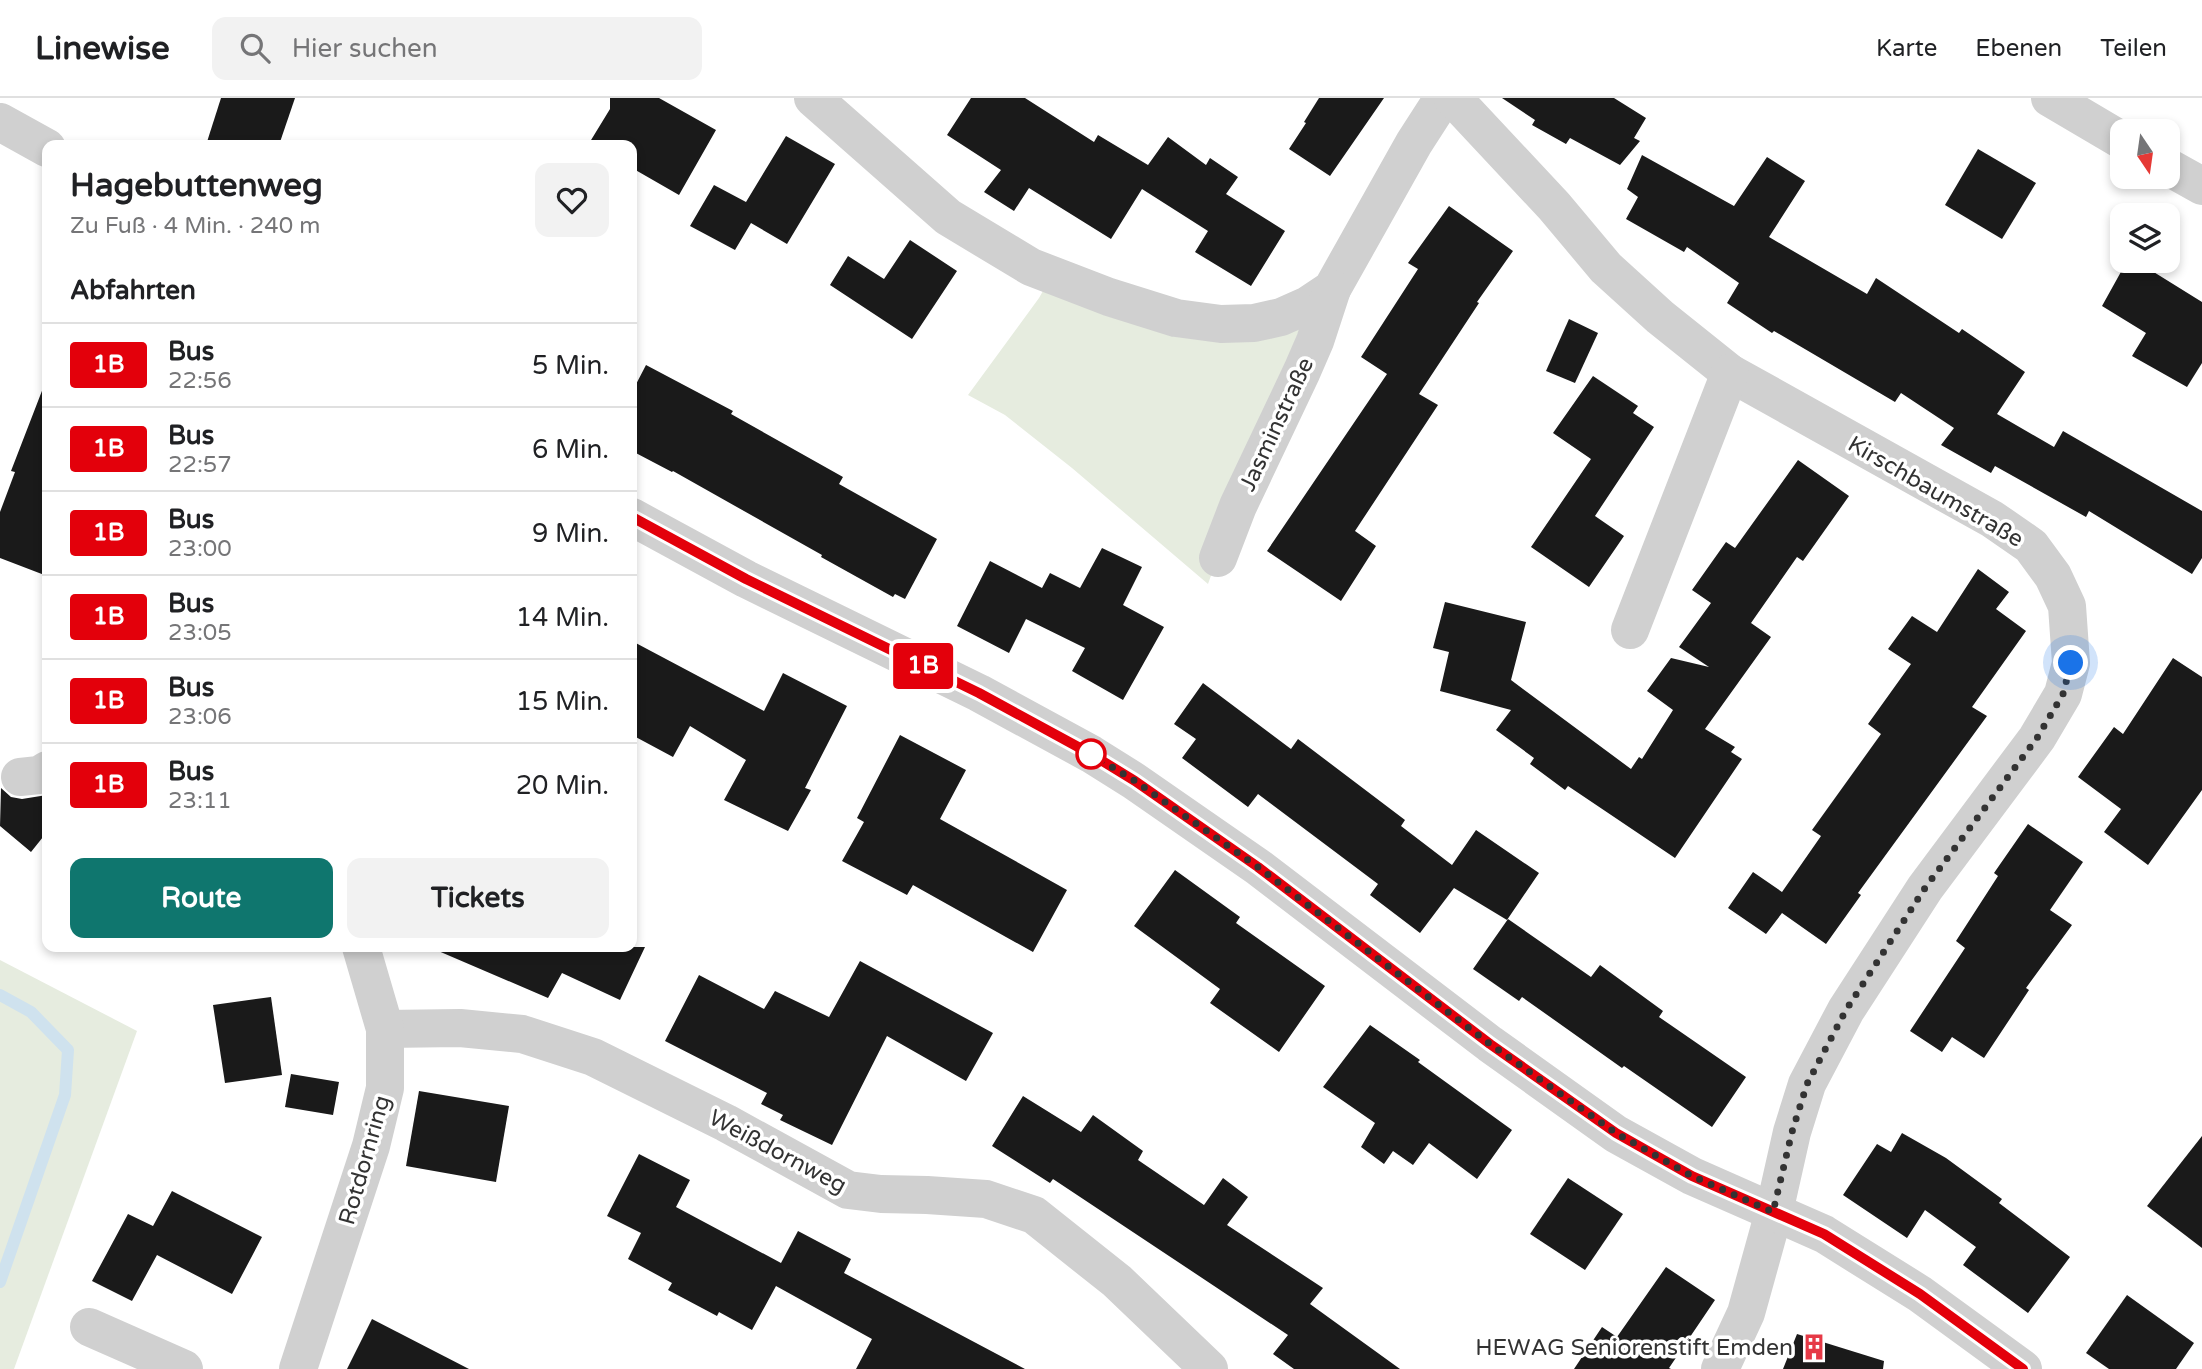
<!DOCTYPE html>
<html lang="de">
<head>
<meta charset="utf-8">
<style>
	:root { --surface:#fff; --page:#f2f2f2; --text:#202124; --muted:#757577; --line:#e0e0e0; --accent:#0f766e }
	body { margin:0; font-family:"Varela Round",sans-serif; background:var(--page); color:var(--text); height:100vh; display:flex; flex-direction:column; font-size:26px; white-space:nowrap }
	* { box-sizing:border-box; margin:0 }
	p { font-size:23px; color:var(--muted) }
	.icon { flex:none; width:38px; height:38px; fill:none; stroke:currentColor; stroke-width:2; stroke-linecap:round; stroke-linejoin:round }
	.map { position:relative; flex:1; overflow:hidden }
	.drawer { position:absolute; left:42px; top:42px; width:595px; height:812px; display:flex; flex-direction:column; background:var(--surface); border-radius:14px; box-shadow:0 4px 10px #0003 }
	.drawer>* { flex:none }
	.badge { padding:0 14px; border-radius:5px; font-size:24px; line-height:46px }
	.needle { width:46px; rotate:167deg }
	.controls { position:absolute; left:2110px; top:21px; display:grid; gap:14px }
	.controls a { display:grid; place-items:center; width:70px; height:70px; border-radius:14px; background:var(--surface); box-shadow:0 4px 10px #0003; font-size:35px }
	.you { position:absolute; width:35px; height:35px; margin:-18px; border:5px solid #fff; border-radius:50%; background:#1a73e8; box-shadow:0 0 0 10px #1a73e833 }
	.map>.badge { position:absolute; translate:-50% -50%; box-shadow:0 0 0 4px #fff }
	h2 { padding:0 28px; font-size:26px; line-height:63px }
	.round { display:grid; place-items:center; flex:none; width:74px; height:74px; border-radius:14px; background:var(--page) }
	.head { display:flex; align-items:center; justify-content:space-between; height:119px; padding:0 28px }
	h1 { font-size:33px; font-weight:700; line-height:52px }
	.action { display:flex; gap:14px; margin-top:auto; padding:14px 28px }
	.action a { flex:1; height:80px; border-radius:14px; background:var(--accent); color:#fff; font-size:28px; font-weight:700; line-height:80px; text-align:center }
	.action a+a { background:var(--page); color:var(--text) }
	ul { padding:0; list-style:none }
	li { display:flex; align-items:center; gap:21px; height:84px; padding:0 28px; border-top:2px solid var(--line) }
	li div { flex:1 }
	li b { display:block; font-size:26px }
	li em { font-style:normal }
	li .badge { min-width:77px; font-weight:700; text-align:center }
	header { display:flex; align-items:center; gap:42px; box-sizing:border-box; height:98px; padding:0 35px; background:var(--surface); border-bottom:2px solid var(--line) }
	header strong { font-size:33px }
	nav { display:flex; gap:38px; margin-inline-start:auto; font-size:24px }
	.search { width:490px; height:63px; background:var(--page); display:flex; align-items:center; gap:18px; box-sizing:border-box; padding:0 24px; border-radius:14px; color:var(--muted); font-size:26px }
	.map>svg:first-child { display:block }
	.green { fill:#e6ecdf }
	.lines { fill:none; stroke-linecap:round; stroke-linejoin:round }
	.stream { stroke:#cfe2ee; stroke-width:12 }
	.building { fill:#1a1a1a }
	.minor { stroke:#d0d0d0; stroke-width:38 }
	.line-casing { stroke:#fff; stroke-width:16 }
	.line { stroke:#e3000b; stroke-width:10 }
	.walk { stroke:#333; stroke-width:7; stroke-dasharray:0 12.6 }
	.stop-dot { fill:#fff; stroke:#e3000b; stroke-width:3.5 }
	.labels { text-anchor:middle; stroke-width:7; stroke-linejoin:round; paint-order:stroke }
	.street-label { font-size:23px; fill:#333; stroke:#fff }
	.poi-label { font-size:23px; fill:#333; stroke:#fff; text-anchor:end }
</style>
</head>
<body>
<header>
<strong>Linewise</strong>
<div class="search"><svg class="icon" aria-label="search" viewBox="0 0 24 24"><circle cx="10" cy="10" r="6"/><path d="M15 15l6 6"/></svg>Hier suchen</div>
<nav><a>Karte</a><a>Ebenen</a><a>Teilen</a></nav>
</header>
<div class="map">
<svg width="2202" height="1271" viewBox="0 0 2202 1271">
	<rect width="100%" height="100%" fill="#fff"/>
	<!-- green -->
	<g class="green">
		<path d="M1052 177 1176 220 1308 207 1208 486 1072 370 1005 317 968 297 1039 200Z"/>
		<path d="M0 862 137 933 14 1271H0Z"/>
	</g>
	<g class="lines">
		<!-- stream -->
		<path class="stream" d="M0 897 31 914 68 952 65 997 0 1184"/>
	</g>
	<!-- building -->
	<g class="building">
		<path d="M221 0H295L279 47H206Z"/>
		<path d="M610 0H659L716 32 679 97 632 70V47H588L610 11Z"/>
		<path d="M971 0H1025L1094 44 1098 37 1148 67 1168 39 1206 67 1210 60 1238 79 1226 96 1285 133 1251 188 1195 154 1208 133 1142 91 1111 141 1029 90 1014 113 984 94 1001 72 947 37Z"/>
		<path d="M1319 0H1384L1330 78 1289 51 1306 25 1304 24Z"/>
		<path d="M1502 0H1614L1646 20 1634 40 1640 43 1620 67 1570 40 1566 46 1532 27 1535 22Z"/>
		<path d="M786 38 835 66 787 146 751 125 735 152 690 128 714 87 746 104Z"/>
		<path d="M1978 51 2036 85 2002 141 1945 107Z"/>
		<path d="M1642 57 1734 108 1767 59 1805 83 1769 139 1867 196 1876 180 1959 235 1962 231 2025 274 1997 316 2054 349 2063 333 2202 413V460L2192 476 2089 413 2086 419 1995 368 1991 375 1941 347 1954 330 1901 295 1895 304 1774 233 1772 235 1727 205 1739 185 1687 149 1684 154 1626 121 1638 99 1627 91Z"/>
		<path d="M1449 108 1513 153 1477 204 1479 205 1419 296 1438 307 1355 433 1376 448 1341 503 1267 453 1387 276 1361 259 1418 171 1408 165Z"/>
		<path d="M910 142 957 173 912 241 830 187 848 158 884 181Z"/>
		<path d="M2127 163H2136L2202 204V265L2187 289 2132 258 2146 235 2102 208Z"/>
		<path d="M1569 221 1598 235 1575 285 1546 273Z"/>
		<path d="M646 267 733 313 731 316 843 379 839 386 937 441 905 501 895 496 893 499 821 459 822 457 673 373 672 374 632 353V294Z"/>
		<path d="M1593 278 1638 308 1633 315 1654 329 1595 418 1624 438 1589 489 1531 449 1591 361 1553 335Z"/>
		<path d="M45 285H47V478L0 460V414L15 374 11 373Z"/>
		<path d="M1798 362 1849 398 1803 463 1797 459 1751 525 1771 539 1705 631 1735 649 1731 654 1742 661 1675 760 1568 688 1565 692 1530 666 1534 660 1496 632 1511 612 1440 593 1449 554 1433 550 1445 504 1526 524 1511 582 1631 671 1639 659 1642 661 1673 612 1647 593 1671 560 1709 569 1679 549 1711 505 1692 492 1726 444 1735 450Z"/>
		<path d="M1102 450 1142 469 1123 507 1164 529 1123 602 1072 573 1085 550 1026 521 1009 555 957 528 990 463 1042 490 1050 475 1080 490Z"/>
		<path d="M1978 471 2009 494 1996 511 2026 533 1972 609 1987 618 1858 795 1861 797 1826 846 1782 815 1766 836 1728 810 1753 774 1782 794 1821 738 1812 732 1881 636 1868 626 1911 566 1888 551 1912 518 1937 534Z"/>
		<path d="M632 543 764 613 783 575 847 608 805 690 811 692 788 733 724 702 746 662 690 628 673 659 632 637Z"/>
		<path d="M2173 560 2202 579V692L2148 767 2104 734 2121 711 2078 679 2114 629 2123 636Z"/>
		<path d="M1203 585 1291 651 1298 641 1405 722 1401 728 1452 767 1476 732 1539 775 1507 822 1454 790 1420 835 1370 797 1378 786 1258 696 1248 709 1182 660 1196 641 1174 626Z"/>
		<path d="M900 637 966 672 940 721 1067 792 1033 854 913 787 907 797 842 763 864 724 857 720Z"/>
		<path d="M1 690 11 699 22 701 47 697V734L31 754 0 728Z"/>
		<path d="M2028 726 2083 764 2050 812 2072 827 2026 890 2029 892 1984 960 1952 939 1942 954 1910 933 1965 850 1956 843 1998 778 1994 775Z"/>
		<path d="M1175 772 1240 819 1236 825 1325 888 1279 954 1210 905 1220 891 1134 828Z"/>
		<path d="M1508 821 1591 879 1600 867 1663 913 1659 919 1746 979 1712 1029 1624 968 1622 970 1522 899 1519 903 1473 871Z"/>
		<path d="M429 849H645L620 902 562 875 548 900Z"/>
		<path d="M860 863 993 935 966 983 887 938 832 1047 780 1022 783 1017 761 1006 767 995 665 943 699 877 764 911 775 893 829 919Z"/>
		<path d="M271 899 282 977 225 985 213 907Z"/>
		<path d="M1370 927 1420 962 1418 964 1512 1032 1477 1081 1429 1045 1413 1067 1393 1053 1384 1066 1361 1049 1375 1025 1323 989Z"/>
		<path d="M291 976 339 984 333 1017 285 1009Z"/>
		<path d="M419 993 509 1008 496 1084 406 1068Z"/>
		<path d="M1023 998 1081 1034 1093 1017 1143 1053 1138 1062 1204 1107 1223 1080 1248 1099 1227 1127 1323 1190 1310 1206 1400 1271H1294L1273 1256 1288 1237 1053 1081 1050 1085 992 1048Z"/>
		<path d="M1902 1035 1946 1060 2002 1101 1999 1105 2070 1159 2028 1215 1963 1167 1976 1149 1925 1112 1907 1140 1843 1097 1877 1046 1891 1054Z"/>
		<path d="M2202 1038V1150L2147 1108Z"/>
		<path d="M639 1056 690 1082 676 1109 781 1165 798 1133 851 1161 844 1175 1025 1271H856L872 1241 776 1188 752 1232 719 1214 717 1218 668 1192 672 1185 628 1161 641 1135 607 1118Z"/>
		<path d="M1568 1080 1623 1116 1585 1172 1530 1136Z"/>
		<path d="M172 1093 262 1139 232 1196 157 1157 132 1203 92 1183 128 1116 153 1128Z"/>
		<path d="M1666 1169 1715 1202 1669 1270 1671 1271H1574L1602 1229 1617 1239Z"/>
		<path d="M2127 1197 2194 1245 2176 1271H2109L2086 1255Z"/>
		<path d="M372 1221 469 1271H347Z"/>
		<path d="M1797 1236 1884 1263 1883 1271H1783Z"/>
	</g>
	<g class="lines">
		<!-- minor -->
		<g class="minor">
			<path d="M813 0 948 119 1031 169 1109 199 1176 220 1221 226 1254 225 1281 219 1308 207 1332 191 1414 45 1443 0"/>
			<path d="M1453 0 1554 108 1606 170 1660 219 1730 275 1992 421 2031 448 2053 478 2067 508 2071 565 2063 596 2037 640 1925 790 1846 912 1807 986 1792 1034 1774 1114 1746 1215 1720 1271"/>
			<path d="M2050 0 2123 43"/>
			<path d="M0 24 47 50"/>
			<path d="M2168 69 2202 88"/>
			<path d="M632 419 746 481 979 595 1091 656 1134 683 1258 769 1490 946 1616 1036 1692 1078 1824 1136 1920 1196 2023 1271"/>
			<path d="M1218 460 1238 408 1302 273 1315 243 1332 191"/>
			<path d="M1630 532 1730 275"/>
			<path d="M20 679 39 677 47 672"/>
			<path d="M385 931 460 930 522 936 593 959 726 1025 848 1092 881 1096 927 1097 986 1101 1034 1117 1117 1183 1209 1271"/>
			<path d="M89 1229 184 1271"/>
			<path d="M298 1271 371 1048 385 990V931L361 849"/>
		</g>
	</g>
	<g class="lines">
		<!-- line casing -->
		<g class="line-casing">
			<path id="line" d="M632 419 746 481 979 595 1091 656 1135 683 1258 769 1490 946 1616 1035 1692 1078 1824 1136 1920 1196 2023 1271"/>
		</g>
		<!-- line -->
		<use href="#line" class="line"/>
		<!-- walk -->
		<path class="walk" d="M1091 656 1135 683 1258 769 1490 946 1616 1035 1692 1078 1773 1114 1792 1034 1807 986 1846 912 1925 790 2037 640 2063 596 2071 565"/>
	</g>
	<!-- icons -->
	<defs>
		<g id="building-bare" transform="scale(2.1)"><path d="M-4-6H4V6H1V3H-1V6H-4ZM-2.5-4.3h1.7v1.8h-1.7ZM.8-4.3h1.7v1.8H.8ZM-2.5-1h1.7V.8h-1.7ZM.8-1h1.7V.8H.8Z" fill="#e63946" stroke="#fff" stroke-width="2.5" paint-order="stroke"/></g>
	</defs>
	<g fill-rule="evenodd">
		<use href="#building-bare" x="1814" y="1249"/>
	</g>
	<!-- markers -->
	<circle class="stop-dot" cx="1091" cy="656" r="14"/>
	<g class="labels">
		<!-- street labels -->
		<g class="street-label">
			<text transform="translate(1276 326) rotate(-65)" y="8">Jasminstraße</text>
			<text transform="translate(1936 393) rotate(30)" y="8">Kirschbaumstraße</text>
			<text transform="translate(778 1053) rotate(28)" y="8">Weißdornweg</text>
			<text transform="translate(364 1062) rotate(-74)" y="8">Rotdornring</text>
		</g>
		<!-- poi labels -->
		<g class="poi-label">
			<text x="1793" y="1257">HEWAG Seniorenstift Emden</text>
		</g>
	</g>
</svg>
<div class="controls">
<a><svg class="needle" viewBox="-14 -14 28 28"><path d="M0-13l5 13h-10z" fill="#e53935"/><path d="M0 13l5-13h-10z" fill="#757577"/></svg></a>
<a><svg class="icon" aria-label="layers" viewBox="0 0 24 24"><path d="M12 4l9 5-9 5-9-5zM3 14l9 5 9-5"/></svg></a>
</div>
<div class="you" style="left:2071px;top:565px"></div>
<b class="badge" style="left:923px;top:568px;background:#e3000b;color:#fff">1B</b>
<section class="drawer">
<div class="head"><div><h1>Hagebuttenweg</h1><p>Zu Fuß · 4 Min. · 240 m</p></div><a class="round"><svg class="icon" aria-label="heart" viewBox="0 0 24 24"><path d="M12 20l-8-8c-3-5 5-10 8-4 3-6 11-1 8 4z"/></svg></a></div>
<h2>Abfahrten</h2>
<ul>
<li><span class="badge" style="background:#e3000b;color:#fff">1B</span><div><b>Bus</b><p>22:56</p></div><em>5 Min.</em></li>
<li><span class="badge" style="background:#e3000b;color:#fff">1B</span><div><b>Bus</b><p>22:57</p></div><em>6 Min.</em></li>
<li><span class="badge" style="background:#e3000b;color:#fff">1B</span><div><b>Bus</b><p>23:00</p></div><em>9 Min.</em></li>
<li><span class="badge" style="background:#e3000b;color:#fff">1B</span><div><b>Bus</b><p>23:05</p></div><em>14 Min.</em></li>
<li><span class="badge" style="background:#e3000b;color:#fff">1B</span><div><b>Bus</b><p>23:06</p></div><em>15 Min.</em></li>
<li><span class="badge" style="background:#e3000b;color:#fff">1B</span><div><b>Bus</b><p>23:11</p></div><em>20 Min.</em></li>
</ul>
<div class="action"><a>Route</a><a>Tickets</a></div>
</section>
</div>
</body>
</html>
